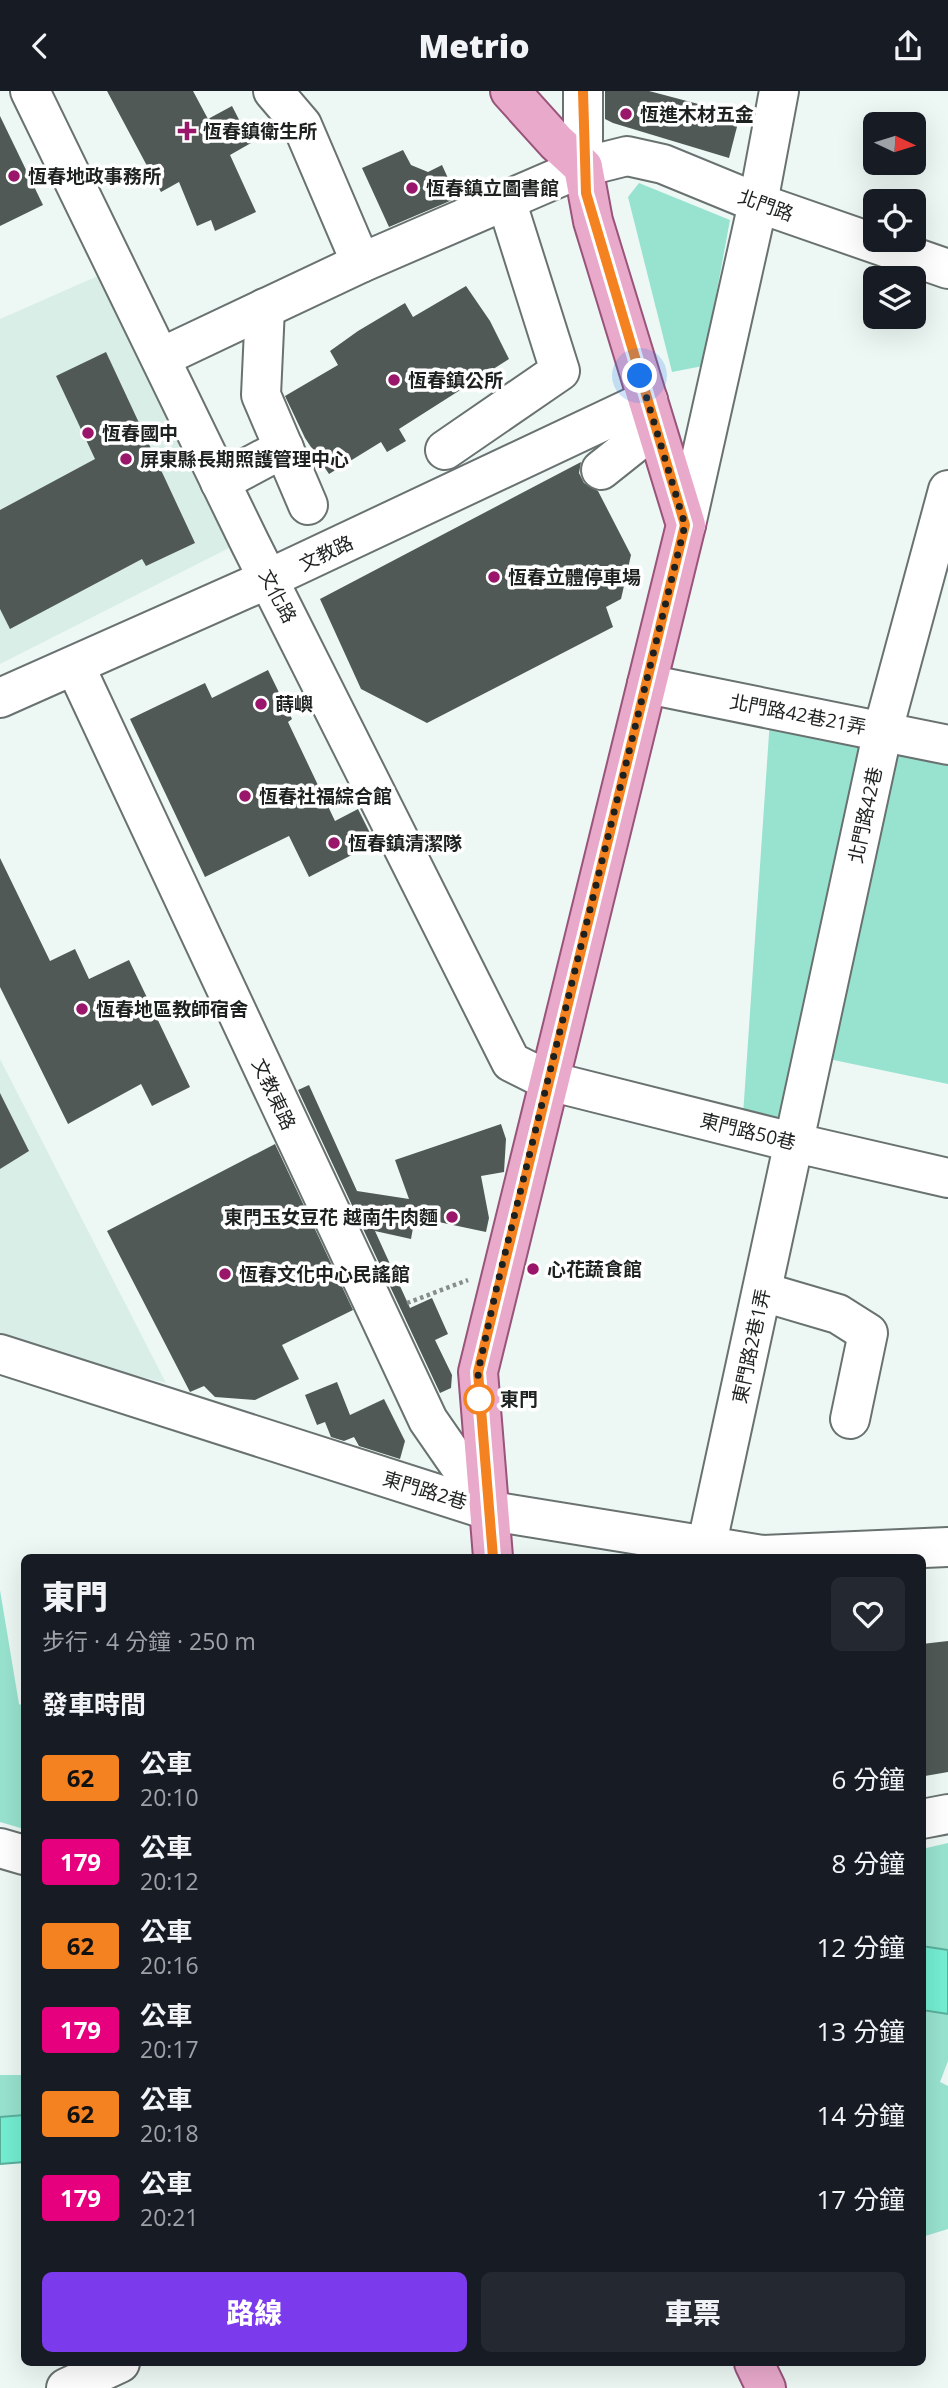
<!DOCTYPE html>
<html lang="zh-TW">
<head>
<meta charset="utf-8">
<style>
	:root { --surface:#171b24; --page:#242831; --text:#f1f3f6; --muted:#9ea1a6; --accent:#7c3aed }
	body { margin:0; font-family:"Open Sans","Noto Sans TC",sans-serif; background:var(--page); color:var(--text); height:100vh; display:flex; flex-direction:column; font-size:26px; white-space:nowrap }
	* { box-sizing:border-box; margin:0 }
	p { font-size:23px; color:var(--muted) }
	.icon { flex:none; width:38px; height:38px; fill:none; stroke:currentColor; stroke-width:2; stroke-linecap:round; stroke-linejoin:round }
	.map { position:relative; flex:1; overflow:hidden }
	.side { position:absolute; left:21px; top:1463px; width:905px; height:812px; display:flex; flex-direction:column; background:var(--surface); border-radius:10px; box-shadow:0 7px 28px #0002 }
	.side>* { flex:none }
	.badge { padding:0 14px; border-radius:5px; font-size:24px; line-height:46px }
	.needle { width:46px; rotate:94deg }
	.controls { position:absolute; left:863px; top:21px; display:grid; gap:14px }
	.controls a { display:grid; place-items:center; width:63px; height:63px; border-radius:10px; background:var(--surface); box-shadow:0 7px 28px #0002; font-size:35px }
	.you { position:absolute; width:35px; height:35px; margin:-18px; border:5px solid #fff; border-radius:50%; background:#1a73e8; box-shadow:0 0 0 10px #1a73e833 }
	.map>.badge { position:absolute; translate:-50% -50%; box-shadow:0 0 0 4px #fff }
	h2 { padding:0 21px; font-size:26px; line-height:63px }
	.round { display:grid; place-items:center; flex:none; width:74px; height:74px; border-radius:10px; background:var(--page) }
	.overview { display:flex; align-items:center; justify-content:space-between; height:119px; padding:0 21px }
	h1 { font-size:33px; font-weight:800; line-height:52px }
	.primary-button { display:flex; gap:14px; margin-top:auto; padding:14px 21px }
	.primary-button a { flex:1; height:80px; border-radius:10px; background:var(--accent); color:#fff; font-size:28px; font-weight:800; line-height:80px; text-align:center }
	.primary-button a+a { background:var(--page); color:var(--text) }
	ul { padding:0; list-style:none }
	li { display:flex; align-items:center; gap:21px; height:84px; padding:0 21px }
	li div { flex:1 }
	li b { display:block; font-size:26px }
	li em { font-style:normal }
	li .badge { min-width:77px; font-weight:700; text-align:center }
	header { display:flex; justify-content:space-between; align-items:center; height:91px; padding:0 21px; background:var(--surface); font-size:32px; font-weight:800 }
	.map>svg:first-child { display:block }
	.built { fill:#daeee8 }
	.green { fill:#98e3cf }
	.water { fill:#74eed2; stroke:#5ab09d; stroke-width:2 }
	.building { fill:#505956 }
	.lines { fill:none; stroke-linecap:round; stroke-linejoin:round }
	.minor-casing { stroke:#697270; stroke-width:42 }
	.major-casing { stroke:#985479; stroke-width:42 }
	.path { stroke:#868d8b; stroke-width:4.5; stroke-dasharray:3.5 3.5; stroke-linecap:butt }
	.minor { stroke:#fff; stroke-width:38 }
	.major { stroke:#e9a9cb; stroke-width:38 }
	.line-casing { stroke:#fff; stroke-width:16 }
	.line { stroke:#f58220; stroke-width:10 }
	.walk { stroke:#1d2120; stroke-width:7; stroke-dasharray:0 12.6 }
	.poi-dot { fill:#99166a; stroke:#fff; stroke-width:2.5 }
	.stop-dot { fill:#fff; stroke:#f58220; stroke-width:3.5 }
	.labels { text-anchor:middle; stroke-width:7; stroke-linejoin:round; paint-order:stroke }
	.poi-label { font-size:19px; font-weight:bold; fill:#1d2120; stroke:#fff; text-anchor:start }
	.street-label { font-size:19px; fill:#1d2120; stroke:#fff }
	.stop-label { font-size:19px; font-weight:bold; fill:#1d2120; stroke:#fff; text-anchor:start }
</style>
</head>
<body>
<header><svg class="icon" aria-label="back" viewBox="0 0 24 24"><path d="M15 5l-7 7 7 7"/></svg>Metrio<svg class="icon" aria-label="share" viewBox="0 0 24 24"><path d="M12 15V3M7 8l5-5 5 5M5 13v7h14v-7"/></svg></header>
<div class="map">
<svg width="948" height="2297" viewBox="0 0 948 2297">
	<rect width="100%" height="100%" fill="#edf8f5"/>
	<!-- built -->
	<g class="built">
		<path d="M100 184 231 456 0 573V228Z"/>
		<path d="M0 968 166 1292 0 1251Z"/>
	</g>
	<!-- green -->
	<g class="green">
		<path d="M639 92 730 129 703 275 672 281 628 106Z"/>
		<path d="M770 628 948 668V993L824 967 803 1035 743 1024Z"/>
		<path d="M0 1499 19 1613 24 1615V1738L0 1731Z"/>
		<path d="M948 1752V1970L940 1991 948 1995V2138L922 2146V1758Z"/>
		<path d="M0 1984H24V2059L0 2061Z"/>
	</g>
	<!-- water -->
	<g class="water">
		<path d="M922 1855 948 1859V1923L922 1919Z"/>
		<path d="M24 2024V2071L0 2073V2026Z"/>
	</g>
	<!-- building -->
	<g class="building">
		<path d="M107 0H193L208 28 232 15 251 52 230 64 256 121 215 140 211 129 197 135 179 91 161 101Z"/>
		<path d="M605 0H649L740 24 729 67 613 32 605 28Z"/>
		<path d="M0 25 43 114 0 135Z"/>
		<path d="M403 59 411 74 428 81 442 74 457 107 389 136 362 77Z"/>
		<path d="M466 195 490 230 509 268 399 338 406 350 387 361 381 351 329 383 305 347 285 305 338 274 330 260 358 240 405 212 413 226Z"/>
		<path d="M106 261 195 452 146 475 142 468 10 538 0 518V419L95 368 56 285Z"/>
		<path d="M581 371 579 382 584 392 598 400 631 464 621 508 606 516 613 536 427 632 361 598 320 508Z"/>
		<path d="M268 579 292 628 288 631 335 730 358 718 375 752 309 786 289 745 205 786 130 628 205 592 212 607Z"/>
		<path d="M0 767 50 870 75 858 89 888 129 869 190 996 152 1015 141 993 68 1033 0 896Z"/>
		<path d="M309 994 357 1100 409 1108 395 1069 501 1033 506 1048 504 1081 481 1085 489 1127 486 1141 415 1126 411 1148 375 1140 410 1217 432 1207 448 1243 435 1249 452 1284 451 1297 440 1302 298 999Z"/>
		<path d="M0 1002 29 1060 0 1078Z"/>
		<path d="M275 1053 353 1219 282 1254 299 1288 255 1309 215 1306 204 1295 190 1301 107 1140Z"/>
		<path d="M337 1291 350 1324 384 1308 405 1350 400 1368 359 1355 354 1346 344 1350 331 1346 325 1331 317 1334 305 1304Z"/>
		<path d="M948 1550V1681L925 1685 922 1553Z"/>
	</g>
	<g class="lines">
		<!-- minor casing -->
		<g class="minor-casing">
			<g id="minor">
				<path d="M30 0 250 452 511 971 549 990 796 1052 948 1087"/>
				<path d="M273 0 302 34 361 172"/>
				<path d="M583 0V76"/>
				<path d="M265 217 261 304 308 414"/>
				<path d="M162 266 361 172 583 76 627 65 663 73 758 112 948 178"/>
				<path d="M445 359 560 280 506 109"/>
				<path d="M601 379 655 336"/>
				<path d="M220 391 284 357"/>
				<path d="M686 434 758 112 779 0"/>
				<path d="M75 575 428 1329 491 1420"/>
				<path d="M647 593 948 654"/>
				<path d="M0 607 268 488 648 309"/>
				<path d="M763 1201 838 1223 868 1242 850 1328"/>
				<path d="M0 1263 491 1420 763 1464 948 1456"/>
				<path d="M706 1457 883 639 948 399"/>
				<path d="M922 1728 948 1723"/>
				<path d="M0 1757 24 1764"/>
				<path d="M66 2297 120 2272"/>
			</g>
		</g>
		<!-- major casing -->
		<g class="major-casing">
			<g id="major">
				<path d="M493 1466 478 1281 686 434 593 130 583 76 556 51 510 0"/>
				<path d="M754 2272 766 2297"/>
			</g>
		</g>
		<!-- path -->
		<path class="path" d="M407 1212 468 1189"/>
		<!-- minor -->
		<use href="#minor" class="minor"/>
		<!-- major -->
		<use href="#major" class="major"/>
	</g>
	<g class="lines">
		<!-- line casing -->
		<g class="line-casing">
			<path id="line" d="M493 1466 478 1281 685 434 586 102 583 0"/>
		</g>
		<!-- line -->
		<use href="#line" class="line"/>
		<!-- walk -->
		<path class="walk" d="M479 1308V1315L478 1281 497 1195 685 434 640 285"/>
	</g>
	<!-- markers -->
	<g class="poi-dot">
		<circle cx="626" cy="23" r="7"/>
		<path d="M183.5 29.5h7v7h7v7h-7v7h-7v-7h-7v-7h7z"/>
		<circle cx="14" cy="85" r="7"/>
		<circle cx="412" cy="97" r="7"/>
		<circle cx="394" cy="289" r="7"/>
		<circle cx="88" cy="342" r="7"/>
		<circle cx="126" cy="368" r="7"/>
		<circle cx="494" cy="486" r="7"/>
		<circle cx="261" cy="613" r="7"/>
		<circle cx="245" cy="705" r="7"/>
		<circle cx="334" cy="752" r="7"/>
		<circle cx="82" cy="918" r="7"/>
		<circle cx="452" cy="1126" r="7"/>
		<circle cx="533" cy="1178" r="7"/>
		<circle cx="225" cy="1183" r="7"/>
	</g>
	<circle class="stop-dot" cx="479" cy="1308" r="14"/>
	<g class="labels">
		<!-- poi labels -->
		<g class="poi-label">
			<text x="640" y="30">恆進木材五金</text>
			<text x="203" y="47">恆春鎮衛生所</text>
			<text x="28" y="92">恆春地政事務所</text>
			<text x="426" y="104">恆春鎮立圖書館</text>
			<text x="408" y="296">恆春鎮公所</text>
			<text x="102" y="349">恆春國中</text>
			<text x="140" y="375">屏東縣長期照護管理中心</text>
			<text x="508" y="493">恆春立體停車場</text>
			<text x="275" y="620">蒔嶼</text>
			<text x="259" y="712">恆春社福綜合館</text>
			<text x="348" y="759">恆春鎮清潔隊</text>
			<text x="96" y="925">恆春地區教師宿舍</text>
			<text x="438" y="1133" text-anchor="end">東門玉女豆花 越南牛肉麵</text>
			<text x="547" y="1185">心花蔬食館</text>
			<text x="239" y="1190">恆春文化中心民謠館</text>
		</g>
		<!-- street labels -->
		<g class="street-label">
			<text transform="translate(766 114) rotate(20)" y="7">北門路</text>
			<text transform="translate(326 462) rotate(-25)" y="7">文教路</text>
			<text transform="translate(278 505) rotate(62)" y="7">文化路</text>
			<text transform="translate(798 623) rotate(11)" y="7">北門路42巷21弄</text>
			<text transform="translate(865 724) rotate(-78)" y="7">北門路42巷</text>
			<text transform="translate(274 1003) rotate(65)" y="7">文教東路</text>
			<text transform="translate(748 1040) rotate(14)" y="7">東門路50巷</text>
			<text transform="translate(751 1255) rotate(-78)" y="7">東門路2巷1弄</text>
			<text transform="translate(425 1399) rotate(17)" y="7">東門路2巷</text>
		</g>
		<!-- stop labels -->
		<g class="stop-label">
			<text x="500" y="1315">東門</text>
		</g>
	</g>
</svg>
<div class="controls">
<a><svg class="needle" viewBox="-14 -14 28 28"><path d="M0-13l5 13h-10z" fill="#e53935"/><path d="M0 13l5-13h-10z" fill="#9ea1a6"/></svg></a>
<a><svg class="icon" aria-label="locate" viewBox="0 0 24 24"><circle cx="12" cy="12" r="6"/><path d="M12 2v4M12 18v4M2 12h4M18 12h4"/></svg></a>
<a><svg class="icon" aria-label="layers" viewBox="0 0 24 24"><path d="M12 4l9 5-9 5-9-5zM3 14l9 5 9-5"/></svg></a>
</div>
<div class="you" style="left:640px;top:285px"></div>
<section class="side">
<div class="overview"><div><h1>東門</h1><p>步行 · 4 分鐘 · 250 m</p></div><a class="round"><svg class="icon" aria-label="heart" viewBox="0 0 24 24"><path d="M12 20l-8-8c-3-5 5-10 8-4 3-6 11-1 8 4z"/></svg></a></div>
<h2>發車時間</h2>
<ul>
<li><span class="badge" style="background:#f58220;color:#111">62</span><div><b>公車</b><p>20:10</p></div><em>6 分鐘</em></li>
<li><span class="badge" style="background:#e6007e;color:#fff">179</span><div><b>公車</b><p>20:12</p></div><em>8 分鐘</em></li>
<li><span class="badge" style="background:#f58220;color:#111">62</span><div><b>公車</b><p>20:16</p></div><em>12 分鐘</em></li>
<li><span class="badge" style="background:#e6007e;color:#fff">179</span><div><b>公車</b><p>20:17</p></div><em>13 分鐘</em></li>
<li><span class="badge" style="background:#f58220;color:#111">62</span><div><b>公車</b><p>20:18</p></div><em>14 分鐘</em></li>
<li><span class="badge" style="background:#e6007e;color:#fff">179</span><div><b>公車</b><p>20:21</p></div><em>17 分鐘</em></li>
</ul>
<div class="primary-button"><a>路線</a><a>車票</a></div>
</section>
</div>
</body>
</html>
